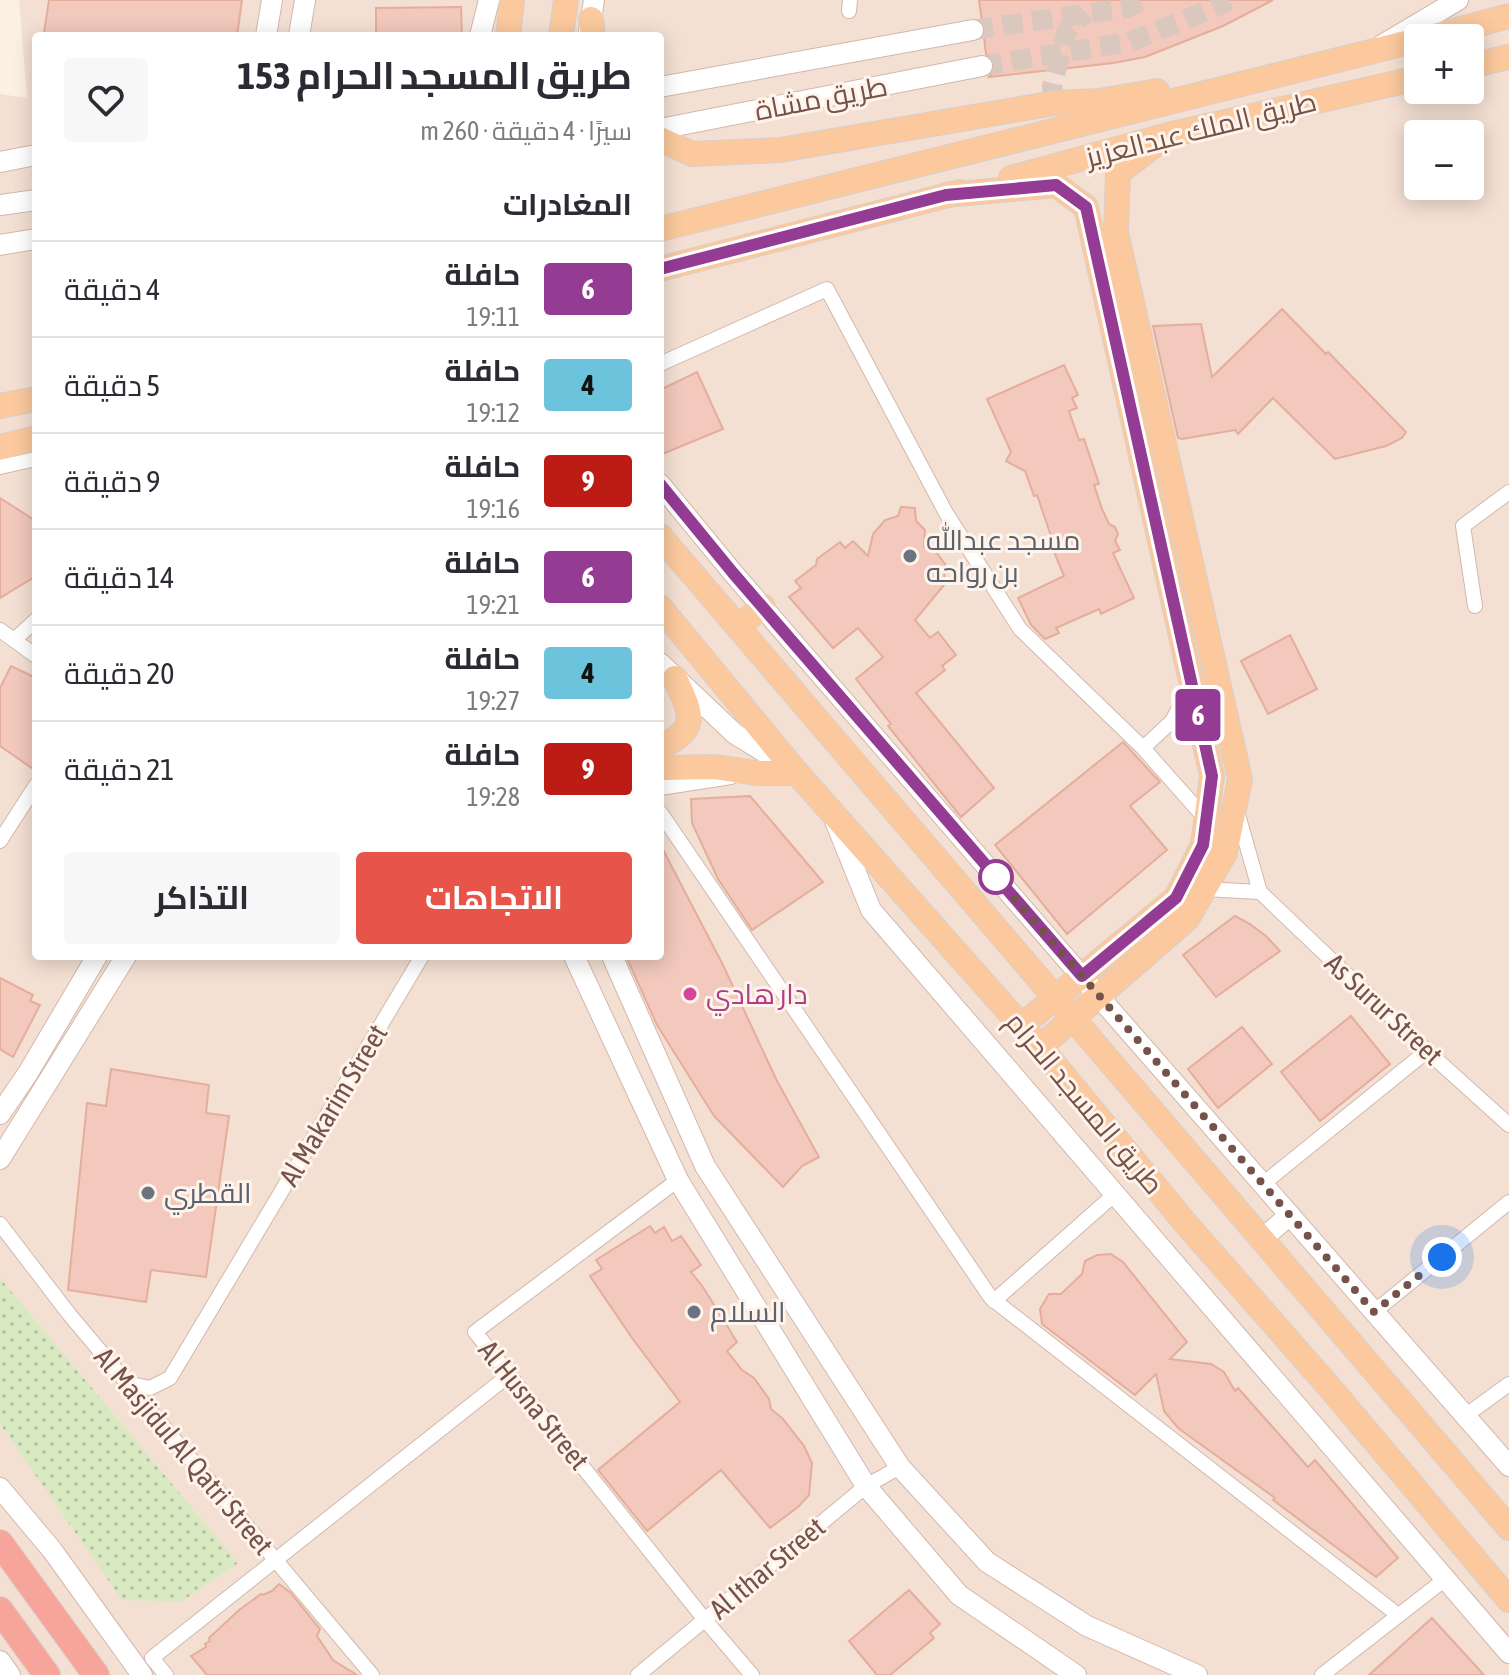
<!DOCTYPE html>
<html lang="ar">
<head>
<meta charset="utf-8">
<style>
	:root { --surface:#fff; --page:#f7f7f7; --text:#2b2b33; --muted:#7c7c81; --line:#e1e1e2; --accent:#e75449 }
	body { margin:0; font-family:"Asap Condensed",Cairo,sans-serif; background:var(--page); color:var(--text); direction:rtl; height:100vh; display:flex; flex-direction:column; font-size:30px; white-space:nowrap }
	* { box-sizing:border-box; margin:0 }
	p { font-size:26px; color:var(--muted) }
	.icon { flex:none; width:44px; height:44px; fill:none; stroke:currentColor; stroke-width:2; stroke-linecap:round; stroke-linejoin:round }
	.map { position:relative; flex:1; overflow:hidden; direction:ltr }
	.drawer { position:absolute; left:32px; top:32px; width:632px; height:928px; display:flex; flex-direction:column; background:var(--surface); border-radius:8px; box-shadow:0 4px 20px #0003; direction:rtl }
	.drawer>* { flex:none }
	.badge { padding:0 16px; border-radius:6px; font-size:28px; line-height:52px }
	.tools { position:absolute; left:1404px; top:24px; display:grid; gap:16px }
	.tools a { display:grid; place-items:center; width:80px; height:80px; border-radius:8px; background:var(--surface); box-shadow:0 4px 20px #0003; font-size:40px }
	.you { position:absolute; width:40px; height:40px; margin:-20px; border:6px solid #fff; border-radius:50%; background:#1a73e8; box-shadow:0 0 0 12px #1a73e833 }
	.map>.badge { position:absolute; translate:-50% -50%; box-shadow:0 0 0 4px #fff }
	h2 { padding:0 32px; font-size:30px; line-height:72px }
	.round { display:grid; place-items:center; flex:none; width:84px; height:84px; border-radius:8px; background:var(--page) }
	.overview { display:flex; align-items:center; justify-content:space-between; height:136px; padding:0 32px }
	h1 { font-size:38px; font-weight:700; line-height:60px }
	.button { display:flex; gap:16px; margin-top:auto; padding:16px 32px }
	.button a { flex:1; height:92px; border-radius:8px; background:var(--accent); color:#fff; font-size:32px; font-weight:700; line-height:92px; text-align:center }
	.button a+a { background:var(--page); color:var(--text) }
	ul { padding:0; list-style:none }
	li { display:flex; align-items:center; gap:24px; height:96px; padding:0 32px; border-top:2px solid var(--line) }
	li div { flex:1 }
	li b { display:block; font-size:30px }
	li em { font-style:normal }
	li .badge { min-width:88px; font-weight:700; text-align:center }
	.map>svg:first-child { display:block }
	.residential { fill:#f4e0d3; fill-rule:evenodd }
	.garden { fill:url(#garden-dots) }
	.building { fill:#f2c9bc; stroke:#e5ad9c; stroke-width:2 }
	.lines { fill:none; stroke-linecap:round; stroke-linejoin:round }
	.secondary-tunnel { stroke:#dac8be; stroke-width:20; stroke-dasharray:20 10; stroke-linecap:butt }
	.street-casing { stroke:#d0b8ae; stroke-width:16 }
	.secondary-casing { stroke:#d3b7ab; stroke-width:22 }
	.primary-casing { stroke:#d8cfcc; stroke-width:26 }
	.highway-casing { stroke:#d8cfcc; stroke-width:28 }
	.street { stroke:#fff; stroke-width:14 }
	.secondary { stroke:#fff; stroke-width:20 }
	.primary { stroke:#fbc99d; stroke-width:24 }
	.highway { stroke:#f7a59b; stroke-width:26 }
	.line-casing { stroke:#fff; stroke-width:18 }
	.line { stroke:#943c94; stroke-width:12 }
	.walk { stroke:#75524a; stroke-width:8; stroke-dasharray:0 14.4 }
	.worship-dot { fill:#6b7280; stroke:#fff4eb; stroke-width:3 }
	.stop-dot { fill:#fff; stroke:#943c94; stroke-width:4 }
	.hotel-dot { fill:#d1479c; stroke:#fff4eb; stroke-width:3 }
	.labels { text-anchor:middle; stroke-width:6; stroke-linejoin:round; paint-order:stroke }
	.street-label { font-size:28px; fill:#75524a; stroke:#fff4eb }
	.worship-label { font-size:28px; fill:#5b616d; stroke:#fff4eb; text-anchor:start }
	.hotel-label { font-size:28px; fill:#b23c85; stroke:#fff4eb; text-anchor:start }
</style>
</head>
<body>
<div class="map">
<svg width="1509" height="1675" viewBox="0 0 1509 1675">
	<defs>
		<pattern id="garden-dots" width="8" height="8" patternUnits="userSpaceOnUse" patternTransform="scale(2)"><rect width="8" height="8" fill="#d9eac3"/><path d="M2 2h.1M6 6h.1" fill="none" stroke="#b5c0a0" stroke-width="1.8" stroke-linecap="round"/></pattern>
	</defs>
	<rect width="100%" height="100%" fill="#fcf0e5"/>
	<!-- residential -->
	<path class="residential" d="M19 0H1509V1675H0V94L27 98ZM36 36H660V956H36ZM1418 38H1470V90H1418ZM1418 134H1470V186H1418Z"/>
	<!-- garden -->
	<path class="garden" d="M0 1278 238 1563 181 1602 122 1600 0 1424Z"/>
	<!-- building -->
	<g class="building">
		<path d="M49 0H242L237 36H60L44 33Z"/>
		<path d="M979 0H1273L1223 26 1145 57 1113 63 989 77 994 71 995 64 992 58 986 54 984 37 986 28 982 21Z"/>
		<path d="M461 7 462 36H376V8Z"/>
		<path d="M1282 309 1326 354 1328 352 1406 432 1402 438 1386 446 1335 459 1273 398 1238 434 1235 430 1182 439 1178 438 1153 326 1201 324 1212 377Z"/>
		<path d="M1064 365 1078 395 1072 398 1077 408 1069 411 1079 440 1084 439 1099 484 1094 485 1102 509 1109 524 1115 527 1118 534 1115 541 1120 550 1113 553 1134 598 1101 614 1099 609 1056 628 1059 633 1045 639 1031 625 1018 598 1064 576 1048 537 1051 536 1037 495 1034 496 1025 471 1006 461 1011 452 987 399Z"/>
		<path d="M697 372 723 429 660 455V390Z"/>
		<path d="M0 498 36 521V576L0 598Z"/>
		<path d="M901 507 915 508 916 521 925 530 924 547 933 548 945 564 944 585 915 620 930 638 938 632 956 655 942 666 945 670 916 693 994 788 961 817 888 726 891 724 856 679 883 657 858 628 833 648 789 597 801 588 795 581 816 565 817 559 840 542 845 548 853 541 868 556 873 534 885 520 898 516Z"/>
		<path d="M1290 635 1317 689 1268 714 1241 661Z"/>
		<path d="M11 666 36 678V771L0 746V688Z"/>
		<path d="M1123 742 1160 782 1130 806 1167 850 1067 934 995 845Z"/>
		<path d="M750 796 823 882 752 930 718 879 692 823 691 799Z"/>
		<path d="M660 844 723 965 777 1081 819 1157 802 1166 783 1187 714 1116 657 1025 626 956H660Z"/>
		<path d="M1235 916 1250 924 1266 936 1280 951 1216 997 1183 955Z"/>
		<path d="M0 978 33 995 30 1001 40 1005 13 1057 0 1049Z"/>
		<path d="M1351 1016 1390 1064 1320 1121 1281 1072Z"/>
		<path d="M1242 1027 1272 1064 1218 1108 1188 1069Z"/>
		<path d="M111 1069 209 1085 206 1113 229 1116 206 1277 151 1270 146 1302 68 1290 87 1103 106 1106Z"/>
		<path d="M650 1226 655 1233 664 1227 672 1241 681 1236 701 1265 691 1272 703 1287 737 1342 727 1351 742 1370 754 1378 769 1399 771 1409 783 1419 804 1446 812 1463 809 1495 798 1507 770 1528 721 1470 647 1531 598 1470 680 1402 632 1338 590 1276 602 1269 596 1260Z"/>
		<path d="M1111 1254 1123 1262 1187 1342 1170 1359 1211 1364 1224 1372 1235 1391 1238 1388 1308 1467 1315 1460 1398 1558 1376 1577 1273 1500 1275 1498 1178 1428 1164 1411 1156 1374 1135 1395 1042 1324 1040 1309 1049 1294H1061L1082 1274 1085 1261 1097 1255Z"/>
		<path d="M279 1584 290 1592 320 1629 317 1636 333 1660 357 1675H207L191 1656 206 1647 205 1644 210 1641 209 1638 239 1610 261 1594 263 1595 272 1591Z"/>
		<path d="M909 1590 940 1624 930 1633 934 1638 890 1675H877L849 1641Z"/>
		<path d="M1432 1618 1484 1675H1369Z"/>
	</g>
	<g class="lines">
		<!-- secondary-tunnel -->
		<g class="secondary-tunnel">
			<path d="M973 30 1126 8 1144 0"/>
			<path d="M982 66 1129 42 1214 8 1229 0"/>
			<path d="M1055 103 1052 86 1067 30 1086 13"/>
		</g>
		<!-- street casing -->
		<g class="street-casing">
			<g id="street">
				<path d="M849 11 850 0"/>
				<path d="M660 364 827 289 946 513 1020 629 1143 748 1205 818"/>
				<path d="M0 467 36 459"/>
				<path d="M1475 606 1463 526 1509 492"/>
				<path d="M0 630 36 656"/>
				<path d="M14 640 36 620"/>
				<path d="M1143 748 1172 721 1191 686"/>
				<path d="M660 788 731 777"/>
				<path d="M1237 811 1260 892"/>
				<path d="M660 812 991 1298 1398 1615"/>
				<path d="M0 841 36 785"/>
				<path d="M1204 889 1260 892"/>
				<path d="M1260 892 1427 1051 1509 1125"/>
				<path d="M678 1180 475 1332 705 1620 752 1675"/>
				<path d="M1263 1184 1427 1051"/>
				<path d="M0 1224 69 1314 372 1675"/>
				<path d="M994 1301 1115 1194"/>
				<path d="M1374 1312 1509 1202"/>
				<path d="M127 1383 150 1388 170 1378 422 956"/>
				<path d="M1465 1416 1509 1384"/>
				<path d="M166 1675 152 1658 509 1375"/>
				<path d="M638 1675 866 1486 900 1467"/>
				<path d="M1322 1675 1444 1580"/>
			</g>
		</g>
		<!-- secondary casing -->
		<g class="secondary-casing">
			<g id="secondary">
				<path d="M589 32 594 0"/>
				<path d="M266 36 272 0"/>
				<path d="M299 36 305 0"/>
				<path d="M480 36 489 0"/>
				<path d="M1382 45 1458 0"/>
				<path d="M660 87 973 30"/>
				<path d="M660 129 982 66"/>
				<path d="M0 162 36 155"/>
				<path d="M0 205 36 200"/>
				<path d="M0 245 36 239"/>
				<path d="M660 484 733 573 1114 1014 1509 1466"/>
				<path d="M660 663 735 734 787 766"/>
				<path d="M835 821 871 910 1509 1653"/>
				<path d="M574 956 678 1180 866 1486 959 1595 1076 1675"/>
				<path d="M612 956 705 1166 900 1467 987 1562 1087 1626 1197 1675"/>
				<path d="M0 1114 28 1073 97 956"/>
				<path d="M0 1159 126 956"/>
				<path d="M1262 1239 1290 1215"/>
				<path d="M0 1488 52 1550 142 1675"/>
				<path d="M0 1661 10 1675"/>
			</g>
		</g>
		<!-- primary casing -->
		<g class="primary-casing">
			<g id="primary">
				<path d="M591 19 593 36"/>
				<path d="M508 36 512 0"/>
				<path d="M561 36 566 0"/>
				<path d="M1426 38 1509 16"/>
				<path d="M1470 66 1509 57"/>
				<path d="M660 139 692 154 780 150 1055 103 1100 101 1157 91"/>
				<path d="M1011 178 1168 135 1418 78"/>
				<path d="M946 195 1056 185 1086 207 1212 776 1203 845 1176 898 1021 1026"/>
				<path d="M660 229 1418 40"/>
				<path d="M660 269 960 192"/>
				<path d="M0 406 36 399"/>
				<path d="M0 447 36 438"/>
				<path d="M660 536 1509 1528"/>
				<path d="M660 607 797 773 1040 1047 1187 1225 1331 1389 1509 1600"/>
				<path d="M738 626 763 607"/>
				<path d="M660 747C702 728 690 712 675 678"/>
				<path d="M660 768 715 767 757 773H797"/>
				<path d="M1040 1047 1187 919 1225 853 1240 779 1116 232 1118 173 1168 135"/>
			</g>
		</g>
		<!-- highway casing -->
		<g class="highway-casing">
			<g id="highway">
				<path d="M0 1543 96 1675"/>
				<path d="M0 1610 47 1675"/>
			</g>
		</g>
		<!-- street -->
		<use href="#street" class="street"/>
		<!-- secondary -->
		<use href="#secondary" class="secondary"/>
		<!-- primary -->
		<use href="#primary" class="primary"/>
		<!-- highway -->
		<use href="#highway" class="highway"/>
	</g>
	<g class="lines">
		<!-- line casing -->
		<g class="line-casing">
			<path id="line" d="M660 269 946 195 1056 185 1086 207 1212 776 1203 845 1176 898 1082 976 733 573 660 484"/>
		</g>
		<!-- line -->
		<use href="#line" class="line"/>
		<!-- walk -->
		<path class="walk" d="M996 877 1374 1312 1442 1257"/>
	</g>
	<!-- markers -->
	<g class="worship-dot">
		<circle cx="910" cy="556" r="8"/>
		<circle cx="148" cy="1193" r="8"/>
		<circle cx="694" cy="1312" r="8"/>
	</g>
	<circle class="stop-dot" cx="996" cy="877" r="16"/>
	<circle class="hotel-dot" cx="690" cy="994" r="8"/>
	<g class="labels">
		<!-- street labels -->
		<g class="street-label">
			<text transform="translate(821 98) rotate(-11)" y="10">طريق مشاة</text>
			<text transform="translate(1201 129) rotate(-14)" y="10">طريق الملك عبدالعزيز</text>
			<text transform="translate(1384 1009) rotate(43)" y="10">As Surur Street</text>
			<text transform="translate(1085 1103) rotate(50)" y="10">طريق المسجد الحرام</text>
			<text transform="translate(333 1105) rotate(-59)" y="10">Al Makarim Street</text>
			<text transform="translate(534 1405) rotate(51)" y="10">Al Husna Street</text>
			<text transform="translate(184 1451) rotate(50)" y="10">Al Masjidul Al Qatri Street</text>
			<text transform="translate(767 1568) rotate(-40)" y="10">Al Ithar Street</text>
		</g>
		<!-- worship labels -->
		<g class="worship-label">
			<text x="926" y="550">مسجد عبدالله<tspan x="926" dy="32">بن رواحه</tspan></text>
			<text x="164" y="1203">القطري</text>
			<text x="710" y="1322">السلام</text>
		</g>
		<!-- hotel labels -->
		<g class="hotel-label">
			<text x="706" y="1004">دار هادي</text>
		</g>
	</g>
</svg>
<div class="tools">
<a>+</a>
<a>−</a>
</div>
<div class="you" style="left:1442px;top:1257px"></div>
<b class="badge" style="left:1198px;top:715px;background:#943c94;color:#fff">6</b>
<section class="drawer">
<div class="overview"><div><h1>طريق المسجد الحرام 153</h1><p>سيرًا · 4 دقيقة · 260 m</p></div><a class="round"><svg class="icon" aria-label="heart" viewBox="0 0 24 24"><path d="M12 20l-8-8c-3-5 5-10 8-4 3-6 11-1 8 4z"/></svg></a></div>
<h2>المغادرات</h2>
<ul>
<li><span class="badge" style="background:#943c94;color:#fff">6</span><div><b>حافلة</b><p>19:11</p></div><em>4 دقيقة</em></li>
<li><span class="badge" style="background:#6cc4dc;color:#111">4</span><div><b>حافلة</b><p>19:12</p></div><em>5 دقيقة</em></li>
<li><span class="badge" style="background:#bc1c14;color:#fff">9</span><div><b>حافلة</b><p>19:16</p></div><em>9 دقيقة</em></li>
<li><span class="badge" style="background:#943c94;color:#fff">6</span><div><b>حافلة</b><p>19:21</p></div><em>14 دقيقة</em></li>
<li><span class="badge" style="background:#6cc4dc;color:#111">4</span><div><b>حافلة</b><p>19:27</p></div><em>20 دقيقة</em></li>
<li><span class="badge" style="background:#bc1c14;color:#fff">9</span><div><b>حافلة</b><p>19:28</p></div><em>21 دقيقة</em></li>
</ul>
<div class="button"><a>الاتجاهات</a><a>التذاكر</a></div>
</section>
</div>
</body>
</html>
